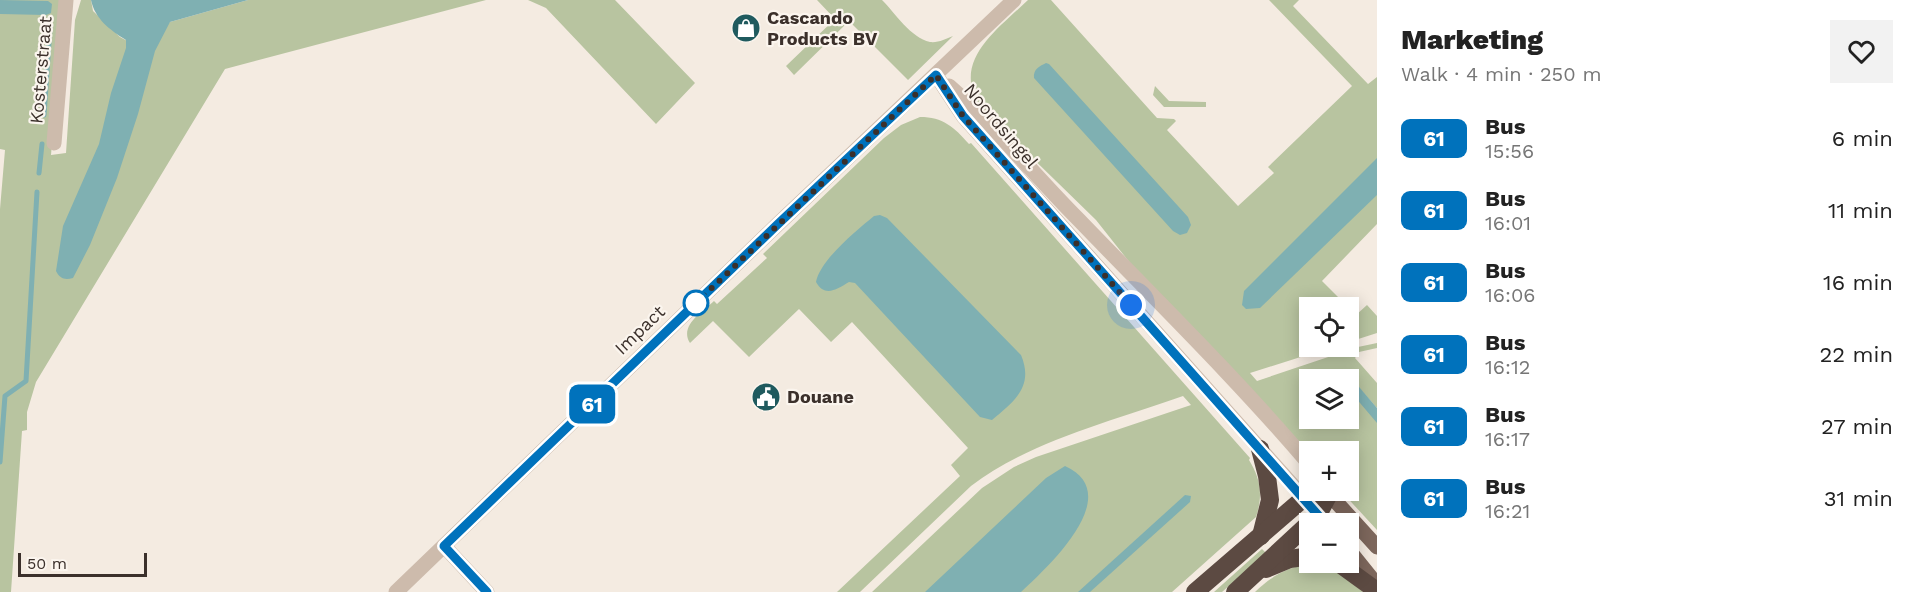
<!DOCTYPE html>
<html lang="en">
<head>
<meta charset="utf-8">
<style>
	:root { --surface:#fff; --page:#f2f2f2; --text:#222; --muted:#767676 }
	body { margin:0; font-family:"Work Sans",sans-serif; background:var(--page); color:var(--text); height:100vh; display:flex; flex-direction:column; font-size:22px; white-space:nowrap }
	* { box-sizing:border-box; margin:0 }
	p { font-size:20px; color:var(--muted) }
	.icon { flex:none; width:33px; height:33px; fill:none; stroke:currentColor; stroke-width:2; stroke-linecap:round; stroke-linejoin:round }
	.map { position:relative; flex:1; overflow:hidden }
	.drawer { display:flex; flex-direction:column; background:var(--surface); width:540px }
	.drawer>* { flex:none }
	.badge { padding:0 12px; border-radius:9px; font-size:21px; line-height:39px }
	.buttons { position:absolute; left:1299px; top:297px; display:grid; gap:12px }
	.buttons a { display:grid; place-items:center; width:60px; height:60px; border-radius:0px; background:var(--surface); box-shadow:0 3px 15px #0003; font-size:30px }
	.scale { position:absolute; left:18px; bottom:15px; width:129px; box-sizing:border-box; padding-left:6px; border:3px solid #3b302b; border-top:0; font-size:16px; line-height:21px; white-space:nowrap; color:#3b302b; -webkit-text-stroke:4px #fbf5ee; paint-order:stroke }
	.you { position:absolute; width:30px; height:30px; margin:-15px; border:4px solid #fff; border-radius:50%; background:#1a73e8; box-shadow:0 0 0 9px #1a73e833 }
	.map>.badge { position:absolute; translate:-50% -50%; box-shadow:0 0 0 3px #fff }
	.round { display:grid; place-items:center; flex:none; width:63px; height:63px; border-radius:0px; background:var(--page) }
	.summary { display:flex; align-items:center; justify-content:space-between; height:102px; padding:0 24px }
	h1 { font-size:28px; font-weight:800; line-height:45px }
	ul { padding:0; list-style:none }
	li { display:flex; align-items:center; gap:18px; height:72px; padding:0 24px }
	li div { flex:1 }
	li b { display:block; font-size:22px }
	li em { font-style:normal }
	li .badge { min-width:66px; font-weight:700; text-align:center }
	main { display:flex; flex:1; min-height:0 }
	.map>svg:first-child { display:block }
	.green { fill:#b8c4a0 }
	.water { fill:#7fb0b2 }
	.lines { fill:none; stroke-linecap:round; stroke-linejoin:round }
	.stream { stroke:#7fb0b2; stroke-width:5 }
	.street { stroke:#cdbbac; stroke-width:15 }
	.primary { stroke:#7d675c; stroke-width:15 }
	.highway { stroke:#5c4a42; stroke-width:18 }
	.line-casing { stroke:#fff; stroke-width:14 }
	.line { stroke:#0072bc; stroke-width:9 }
	.walk { stroke:#3b302b; stroke-width:6; stroke-dasharray:0 10.8 }
	.stop-dot { fill:#fff; stroke:#0072bc; stroke-width:3 }
	.labels { text-anchor:middle; stroke-width:4.5; stroke-linejoin:round; paint-order:stroke }
	.poi-label { font-size:18px; font-weight:bold; fill:#3b302b; stroke:#fbf5ee; text-anchor:start }
	.street-label { font-size:18px; fill:#3b302b; stroke:#fbf5ee }
</style>
</head>
<body>
<main>
<div class="map">
<svg width="1377" height="592" viewBox="0 0 1377 592">
	<rect width="100%" height="100%" fill="#f4ebe1"/>
	<!-- green -->
	<g class="green">
		<path d="M0 0H64L51 155 66 153 75 20 81 0H91L93 11 120 37 131 43 170 22 248 0H486L225 69 36 382 27 412V430L22 431 11 592H0V209L5 150 0 149Z"/>
		<path d="M528 0H615L695 83 656 124 546 8Z"/>
		<path d="M817 0H882C895 13 911 38 930 42 938 43 946 39 953 36L908 80 849 21 794 75 786 66 835 19Z"/>
		<path d="M1028 0H1051L1157 118 1174 119 1176 121 1167 130 1238 206 1274 173 1268 167 1352 86 1269 0H1299L1293 6 1368 84 1377 77V224L1322 281 1356 315 1367 305 1377 316V333L1349 342 1348 308H1310V346L1332 347 1250 373 1257 381 1358 347 1377 343V348L1359 352 1355 358 1377 383V408L1346 373 1321 376 1323 379 1310 380V418H1348L1349 381 1377 414V530L1341 491 1348 490V452L1309 453 1234 371 1138 273 1096 220 983 110C948 63 996 31 1028 0Z"/>
		<path d="M1155 86 1169 101 1206 102V107H1164L1153 95Z"/>
		<path d="M920 117C943 117 954 127 969 144L971 143 1250 458 1249 460C1261 479 1263 496 1256 517L1172 592H872L982 488 1014 467 1036 457 1191 405 1183 396C1113 421 1030 441 971 486L860 592H837L960 476 951 465 968 448 852 322 831 342 799 309 749 357 713 321 690 343C679 326 702 312 714 301L717 304 767 258 763 254 884 138 901 125Z"/>
		<path d="M1262 549 1266 553 1222 592H1214Z"/>
		<path d="M1312 564 1336 570 1363 592H1255C1272 576 1288 566 1312 564Z"/>
	</g>
	<!-- water -->
	<g class="water">
		<path d="M0 0 48 1 52 4 51 13 46 15 0 14Z"/>
		<path d="M91 0H248L170 22 155 51 138 114 117 178 90 245 73 278C65 280 60 279 56 271L63 226 99 144 111 93 126 48V40C110 30 95 19 91 0Z"/>
		<path d="M1046 63 1049 64 1188 217 1191 225 1187 233 1180 235 1173 231 1034 78C1033 69 1040 66 1046 63Z"/>
		<path d="M1377 158V195L1260 308 1246 309 1242 305 1244 291Z"/>
		<path d="M880 215 887 218 1021 355C1034 386 1015 401 992 420L980 417 855 283 849 282C837 289 825 298 816 282 820 260 857 230 874 216Z"/>
		<path d="M1339 370 1354 381 1377 408V423L1349 390 1348 380 1323 379 1321 376 1329 371Z"/>
		<path d="M1065 466C1127 494 1048 567 1021 592H925L1046 478Z"/>
		<path d="M1185 495 1191 496 1190 502 1090 592H1078Z"/>
	</g>
	<g class="lines">
		<!-- stream -->
		<g class="stream">
			<path d="M44 115 50 28"/>
			<path d="M39 173 42 144"/>
			<path d="M0 462 5 396 26 381 37 192"/>
		</g>
		<!-- street -->
		<g class="street">
			<path d="M936 75 963 116 1304 498"/>
			<path d="M949 86C996 127 1035 176 1079 220 1157 301 1237 379 1310 465"/>
			<path d="M54 143 66 0"/>
			<path d="M444 546 487 592"/>
			<path d="M396 592 778 224 1014 0"/>
		</g>
		<!-- primary -->
		<g class="primary">
			<path d="M1329 494 1377 547"/>
			<path d="M1348 549 1377 585"/>
		</g>
		<!-- highway -->
		<g class="highway">
			<path d="M1260 449 1267 476 1270 500 1261 536"/>
			<path d="M1337 562 1377 591"/>
			<path d="M1266 569 1290 559 1310 556"/>
			<path d="M1195 592 1304 498 1329 494"/>
			<path d="M1235 592 1318 515 1329 494"/>
		</g>
	</g>
	<g class="lines">
		<!-- line casing -->
		<g class="line-casing">
			<path id="line" d="M487 592 444 546 778 224 936 75 963 116 1326 524"/>
		</g>
		<!-- line -->
		<use href="#line" class="line"/>
		<!-- walk -->
		<path class="walk" d="M696 303 936 75 963 116 1131 305"/>
	</g>
	<!-- icons -->
	<defs>
		<g id="shop-disc" transform="scale(1.5)"><circle r="9.5" fill="#1f5a5e" stroke="#fbf5ee"/><path d="M-5-2.5h2.3a2.7 3.5 0 0 1 5.4 0H5L5.5 6h-11ZM-1.5-2.5h3a1.5 2.3 0 0 0-3 0Z" fill="#fff"/></g>
		<g id="civic-disc" transform="scale(1.5)"><circle r="9.5" fill="#1f5a5e" stroke="#fbf5ee"/><path d="M-.6-6.5H3V-4.5H.6V-3L4-1V1h2V6H-6V1h2V-1L-.6-3ZM-1.2 2.5V6h2.4V2.5Z" fill="#fff"/></g>
	</defs>
	<g fill-rule="evenodd">
		<use href="#shop-disc" x="746" y="28"/>
		<use href="#civic-disc" x="766" y="397"/>
	</g>
	<!-- markers -->
	<circle class="stop-dot" cx="696" cy="303" r="12"/>
	<g class="labels">
		<!-- poi labels -->
		<g class="poi-label">
			<text x="767" y="24">Cascando<tspan x="767" dy="21">Products BV</tspan></text>
			<text x="787" y="403">Douane</text>
		</g>
		<!-- street labels -->
		<g class="street-label">
			<text transform="translate(41 70) rotate(-85)" y="6">Kosterstraat</text>
			<text transform="translate(1001 126) rotate(50)" y="6">Noordsingel</text>
			<text transform="translate(640 330) rotate(-44)" y="6">Impact</text>
		</g>
	</g>
</svg>
<div class="buttons">
<a><svg class="icon" aria-label="locate" viewBox="0 0 24 24"><circle cx="12" cy="12" r="6"/><path d="M12 2v4M12 18v4M2 12h4M18 12h4"/></svg></a>
<a><svg class="icon" aria-label="layers" viewBox="0 0 24 24"><path d="M12 4l9 5-9 5-9-5zM3 14l9 5 9-5"/></svg></a>
<a>+</a>
<a>−</a>
</div>
<div class="scale">50 m</div>
<div class="you" style="left:1131px;top:305px"></div>
<b class="badge" style="left:592px;top:404px;background:#0072bc;color:#fff">61</b>
</div>
<section class="drawer">
<div class="summary"><div><h1>Marketing</h1><p>Walk · 4 min · 250 m</p></div><a class="round"><svg class="icon" aria-label="heart" viewBox="0 0 24 24"><path d="M12 20l-8-8c-3-5 5-10 8-4 3-6 11-1 8 4z"/></svg></a></div>
<ul>
<li><span class="badge" style="background:#0072bc;color:#fff">61</span><div><b>Bus</b><p>15:56</p></div><em>6 min</em></li>
<li><span class="badge" style="background:#0072bc;color:#fff">61</span><div><b>Bus</b><p>16:01</p></div><em>11 min</em></li>
<li><span class="badge" style="background:#0072bc;color:#fff">61</span><div><b>Bus</b><p>16:06</p></div><em>16 min</em></li>
<li><span class="badge" style="background:#0072bc;color:#fff">61</span><div><b>Bus</b><p>16:12</p></div><em>22 min</em></li>
<li><span class="badge" style="background:#0072bc;color:#fff">61</span><div><b>Bus</b><p>16:17</p></div><em>27 min</em></li>
<li><span class="badge" style="background:#0072bc;color:#fff">61</span><div><b>Bus</b><p>16:21</p></div><em>31 min</em></li>
</ul>
</section>
</main>
</body>
</html>
